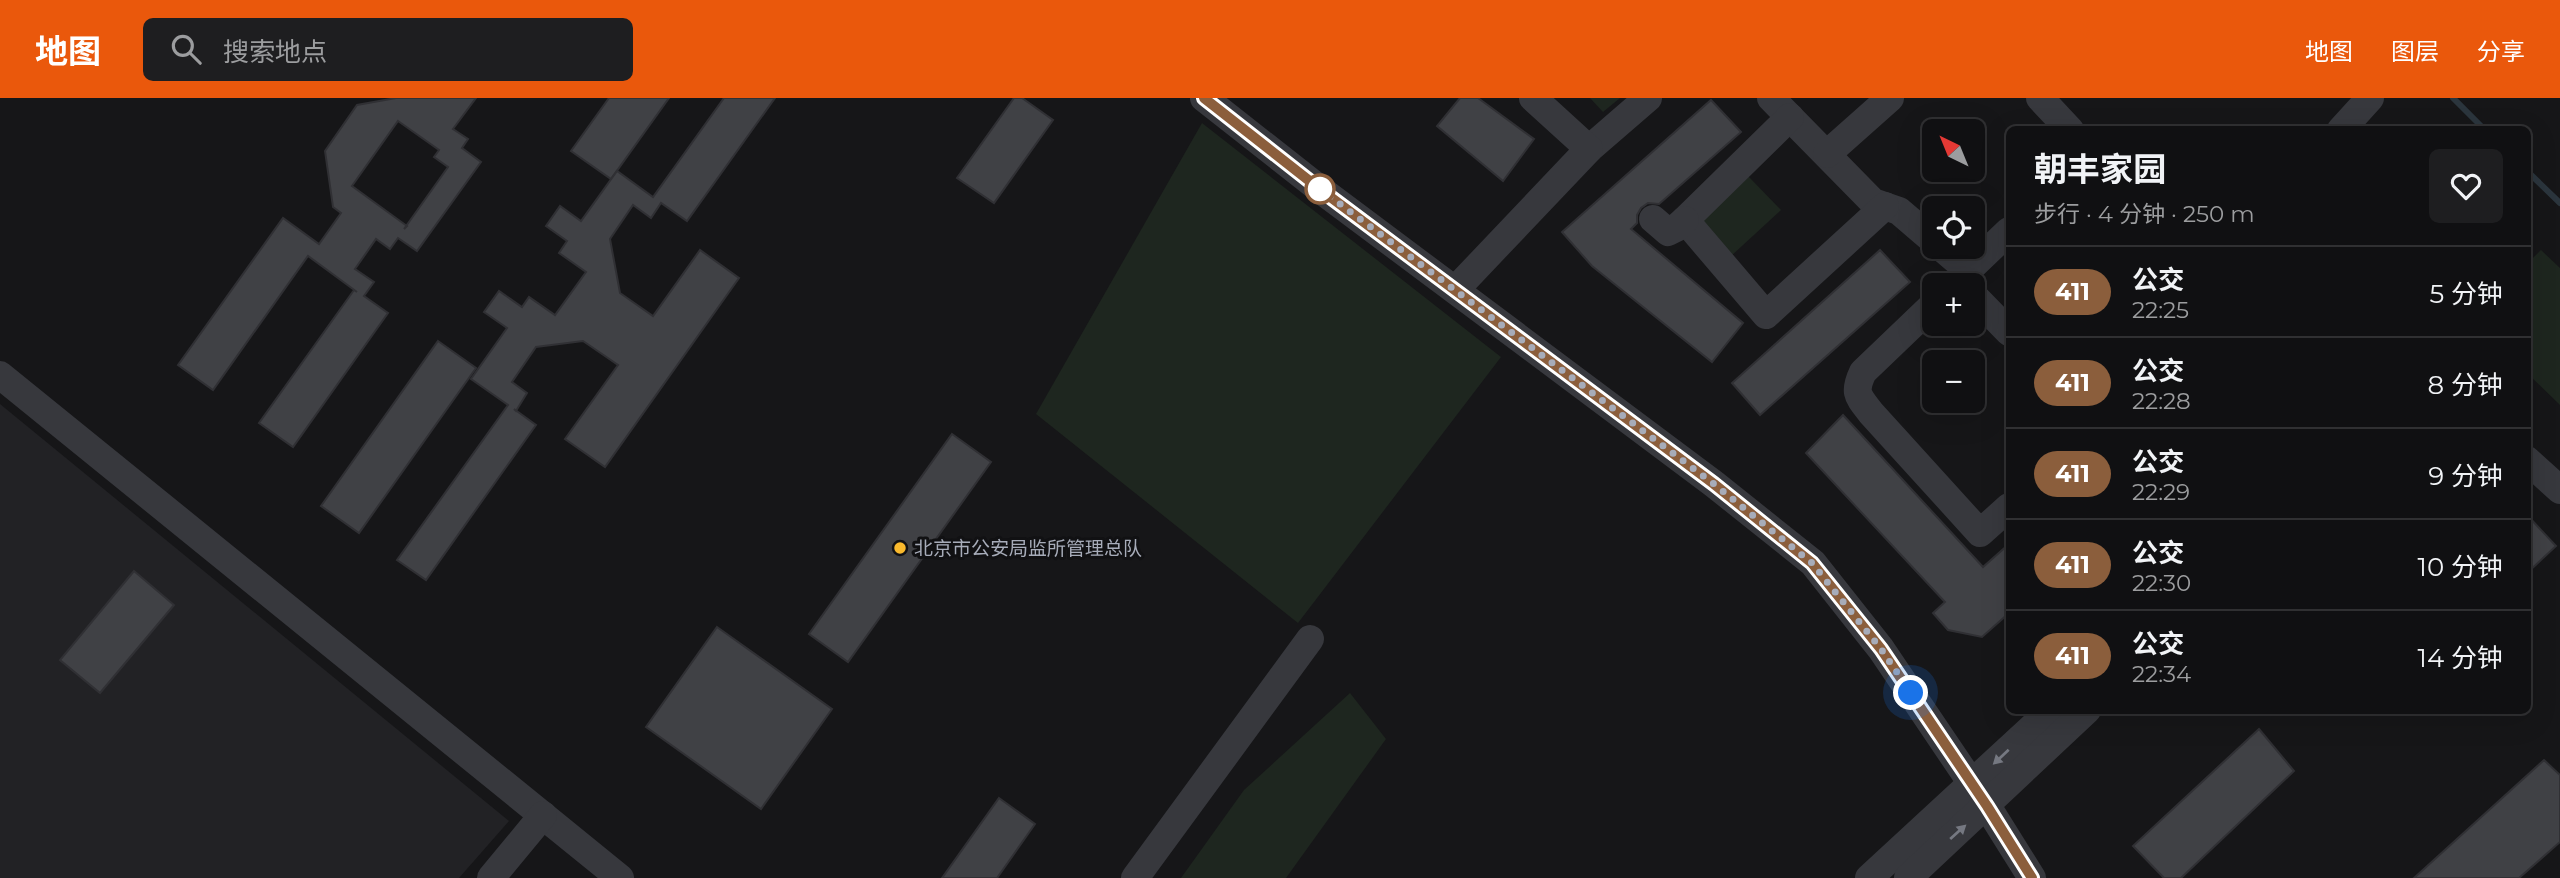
<!DOCTYPE html>
<html lang="zh">
<head>
<meta charset="utf-8">
<style>
	:root { --surface:#101012; --page:#1e1e20; --text:#f1f3f6; --muted:#9c9d9f; --line:#303032; --accent:#ea580c }
	body { margin:0; font-family:Montserrat,"Noto Sans SC",sans-serif; background:var(--page); color:var(--text); height:100vh; display:flex; flex-direction:column; font-size:26px; white-space:nowrap }
	* { box-sizing:border-box; margin:0 }
	p { font-size:23px; color:var(--muted) }
	.icon { flex:none; width:38px; height:38px; fill:none; stroke:currentColor; stroke-width:2; stroke-linecap:round; stroke-linejoin:round }
	.map { position:relative; flex:1; overflow:hidden }
	.drawer { position:absolute; left:2006px; top:28px; width:525px; height:588px; display:flex; flex-direction:column; background:var(--surface); border-radius:10px; box-shadow:0 7px 28px #0002,0 0 0 2px var(--line) }
	.drawer>* { flex:none }
	.badge { padding:0 14px; border-radius:23px; font-size:24px; line-height:46px }
	.needle { width:46px; rotate:317deg }
	.controls { position:absolute; left:1922px; top:21px; display:grid; gap:14px }
	.controls a { display:grid; place-items:center; width:63px; height:63px; border-radius:10px; background:var(--surface); box-shadow:0 7px 28px #0002,0 0 0 2px var(--line); font-size:35px }
	.you { position:absolute; width:35px; height:35px; margin:-18px; border:5px solid #fff; border-radius:50%; background:#1a73e8; box-shadow:0 0 0 10px #1a73e833 }
	.map>.badge { position:absolute; translate:-50% -50%; box-shadow:0 0 0 4px #fff }
	.round { display:grid; place-items:center; flex:none; width:74px; height:74px; border-radius:10px; background:var(--page) }
	.summary { display:flex; align-items:center; justify-content:space-between; height:119px; padding:0 28px }
	h1 { font-size:33px; font-weight:700; line-height:52px }
	ul { padding:0; list-style:none }
	li { display:flex; align-items:center; gap:21px; height:91px; padding:0 28px; border-top:2px solid var(--line) }
	li div { flex:1 }
	li b { display:block; font-size:26px }
	li em { font-style:normal }
	li .badge { min-width:77px; font-weight:700; text-align:center }
	header { display:flex; align-items:center; gap:42px; box-sizing:border-box; height:98px; padding:0 35px; background:var(--accent); color:#fff }
	header strong { font-size:33px }
	nav { display:flex; gap:38px; margin-inline-start:auto; font-size:24px }
	.search { width:490px; height:63px; background:var(--page); display:flex; align-items:center; gap:18px; box-sizing:border-box; padding:0 24px; border-radius:10px; color:var(--muted); font-size:26px }
	.map>svg:first-child { display:block }
	.built { fill:#222225 }
	.green { fill:#1e261f }
	.lines { fill:none; stroke-linecap:round; stroke-linejoin:round }
	.stream { stroke:#2b353d; stroke-width:6 }
	.building { fill:#404145; stroke:#303034; stroke-width:2; fill-rule:evenodd }
	.minor { stroke:#37383d; stroke-width:28 }
	.oneway { fill:#757881 }
	.line-casing { stroke:#fff; stroke-width:16 }
	.line { stroke:#8b5e3c; stroke-width:10 }
	.walk { stroke:#a7acb9; stroke-width:7; stroke-dasharray:0 12.6 }
	.stop-dot { fill:#fff; stroke:#8b5e3c; stroke-width:3.5 }
	.poi-dot { fill:#f9b92d; stroke:#111113; stroke-width:2.5 }
	.labels { text-anchor:middle; stroke-width:6; stroke-linejoin:round; paint-order:stroke }
	.poi-label { font-size:19px; fill:#a7acb9; stroke:#111113; text-anchor:start }
</style>
</head>
<body>
<header>
<strong>地图</strong>
<div class="search"><svg class="icon" aria-label="search" viewBox="0 0 24 24"><circle cx="10" cy="10" r="6"/><path d="M15 15l6 6"/></svg>搜索地点</div>
<nav><a>地图</a><a>图层</a><a>分享</a></nav>
</header>
<div class="map">
<svg width="2560" height="780" viewBox="0 0 2560 780">
	<rect width="100%" height="100%" fill="#161618"/>
	<!-- built -->
	<path class="built" d="M0 306 509 723 459 780H0Z"/>
	<!-- green -->
	<g class="green">
		<path d="M1590 0H1620L1603 14Z"/>
		<path d="M1202 25 1501 259 1298 525 1036 316Z"/>
		<path d="M1748 78 1781 112 1730 159 1699 125Z"/>
		<path d="M2541 152 2560 170V307L2527 275V166Z"/>
		<path d="M1350 595 1386 641 1286 780H1181L1244 692Z"/>
	</g>
	<g class="lines">
		<!-- stream -->
		<g class="stream">
			<path d="M2453 0 2485 32"/>
			<path d="M2527 73 2560 105"/>
		</g>
	</g>
	<!-- building -->
	<g class="building">
		<path d="M396 0H476L453 31 468 41 462 50 481 64 417 153 398 140 390 151 376 141 355 171 374 184 364 198 388 215 293 349 259 325 354 192 357 194 308 158 213 292 178 267 283 120 319 146 341 115 333 109 325 53 357 7ZM398 23 439 52 434 59 448 69 404 131 407 128 352 88Z"/>
		<path d="M609 0H669L611 81 571 53Z"/>
		<path d="M724 0H775L687 123 661 105 651 120 633 107 610 141 620 195 653 218 700 152 739 180 605 369 565 341 618 267 583 243 536 249 512 284 527 295 516 313 514 311 536 327 426 482 397 462 508 307 471 281 507 230 484 214 499 193 522 209 529 199 555 217 586 174 559 155 567 143 546 128 560 108 581 123 617 73 653 99Z"/>
		<path d="M1014 0H1022L1053 22 994 105 957 80Z"/>
		<path d="M1460 0H1478L1534 41 1503 83 1437 28Z"/>
		<path d="M1711 2 1741 34 1659 106 1648 105 1641 110 1637 117V125L1631 131 1743 225 1712 264 1592 168 1562 134Z"/>
		<path d="M1880 152 1910 184 1760 317 1732 285Z"/>
		<path d="M438 243 476 270 359 435 321 408Z"/>
		<path d="M1843 317 1983 469 2009 446V515L1982 539 1948 532 1933 515 1945 504 1806 355Z"/>
		<path d="M952 336 991 364 848 564 809 536Z"/>
		<path d="M2527 417 2556 448 2527 475Z"/>
		<path d="M134 473 174 507 100 595 60 562Z"/>
		<path d="M717 529 832 611 761 711 646 629Z"/>
		<path d="M2259 631 2294 673 2181 780H2164L2133 748Z"/>
		<path d="M2544 662 2560 677V744L2519 780H2414Z"/>
		<path d="M999 700 1035 726 997 780H942Z"/>
	</g>
	<g class="lines">
		<!-- minor -->
		<g class="minor">
			<path d="M1204 0 1321 92 1714 386 1813 465 1881 551 1987 708 2032 780"/>
			<path d="M1771 0 1873 104 1899 113 1934 143"/>
			<path d="M2040 0 2070 32"/>
			<path d="M1790 19 1685 122 1766 217 1885 108"/>
			<path d="M2341 32 2370 0"/>
			<path d="M1589 51 1648 0"/>
			<path d="M1827 56 1890 0"/>
			<path d="M1653 121 1668 134 1676 130 1685 122"/>
			<path d="M1941 149 1968 172 2009 133"/>
			<path d="M1456 191 1589 51 1533 0"/>
			<path d="M1972 196 2009 234"/>
			<path d="M1934 206 1863 274C1853 295 1858 298 1871 315L1980 435 2009 409"/>
			<path d="M0 277 620 780"/>
			<path d="M2527 362 2560 392"/>
			<path d="M491 780 543 717"/>
			<path d="M1135 780 1310 541"/>
			<path d="M1869 780 2051 612"/>
			<path d="M1908 780 2087 612"/>
		</g>
	</g>
	<!-- one-way arrows -->
	<defs><path id="oneway-solid" d="M-6-.8H1V-3.2L6.5 0L1 3.2V.8H-6Z" transform="scale(1.75)"/></defs>
	<g class="oneway">
		<use href="#oneway-solid" transform="translate(2001 659) rotate(137)"/>
		<use href="#oneway-solid" transform="translate(1958 734) rotate(-42)"/>
	</g>
	<g class="lines">
		<!-- line casing -->
		<g class="line-casing">
			<path id="line" d="M1204 0 1321 92 1714 386 1812 465 1881 551 1987 708 2032 780"/>
		</g>
		<!-- line -->
		<use href="#line" class="line"/>
		<!-- walk -->
		<path class="walk" d="M1320 91 1714 386 1812 465 1881 551 1911 595"/>
	</g>
	<!-- markers -->
	<circle class="stop-dot" cx="1320" cy="91" r="14"/>
	<circle class="poi-dot" cx="900" cy="450" r="7"/>
	<g class="labels">
		<!-- poi labels -->
		<g class="poi-label">
			<text x="914" y="457">北京市公安局监所管理总队</text>
		</g>
	</g>
</svg>
<div class="controls">
<a><svg class="needle" viewBox="-14 -14 28 28"><path d="M0-13l5 13h-10z" fill="#e53935"/><path d="M0 13l5-13h-10z" fill="#9c9d9f"/></svg></a>
<a><svg class="icon" aria-label="locate" viewBox="0 0 24 24"><circle cx="12" cy="12" r="6"/><path d="M12 2v4M12 18v4M2 12h4M18 12h4"/></svg></a>
<a>+</a>
<a>−</a>
</div>
<div class="you" style="left:1911px;top:595px"></div>
<section class="drawer">
<div class="summary"><div><h1>朝丰家园</h1><p>步行 · 4 分钟 · 250 m</p></div><a class="round"><svg class="icon" aria-label="heart" viewBox="0 0 24 24"><path d="M12 20l-8-8c-3-5 5-10 8-4 3-6 11-1 8 4z"/></svg></a></div>
<ul>
<li><span class="badge" style="background:#8b5e3c;color:#fff">411</span><div><b>公交</b><p>22:25</p></div><em>5 分钟</em></li>
<li><span class="badge" style="background:#8b5e3c;color:#fff">411</span><div><b>公交</b><p>22:28</p></div><em>8 分钟</em></li>
<li><span class="badge" style="background:#8b5e3c;color:#fff">411</span><div><b>公交</b><p>22:29</p></div><em>9 分钟</em></li>
<li><span class="badge" style="background:#8b5e3c;color:#fff">411</span><div><b>公交</b><p>22:30</p></div><em>10 分钟</em></li>
<li><span class="badge" style="background:#8b5e3c;color:#fff">411</span><div><b>公交</b><p>22:34</p></div><em>14 分钟</em></li>
</ul>
</section>
</div>
</body>
</html>
